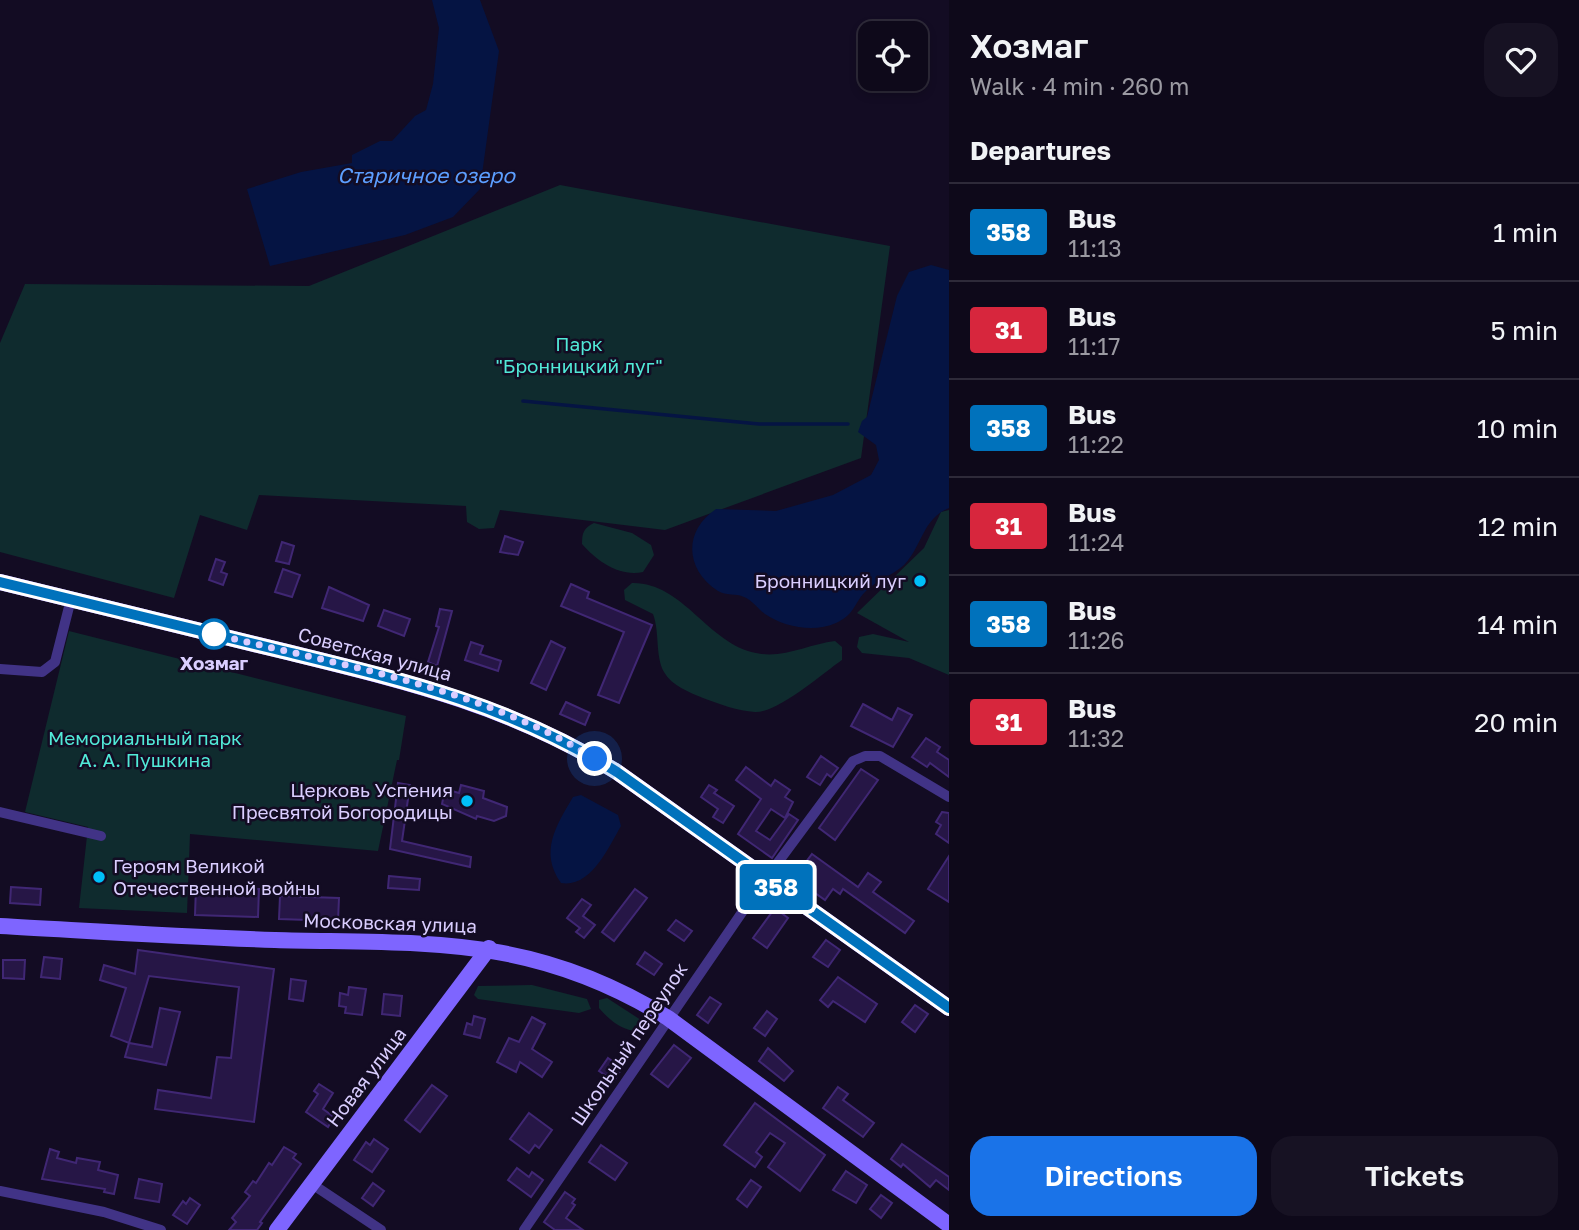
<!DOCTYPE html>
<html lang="en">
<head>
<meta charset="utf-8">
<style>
	:root { --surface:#0e091a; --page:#171223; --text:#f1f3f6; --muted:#9b9aa2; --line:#2e2a39; --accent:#1a73e8 }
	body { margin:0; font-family:"Golos Text",sans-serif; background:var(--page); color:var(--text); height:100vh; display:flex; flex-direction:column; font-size:26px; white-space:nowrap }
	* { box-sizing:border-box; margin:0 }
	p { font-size:23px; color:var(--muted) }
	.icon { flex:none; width:38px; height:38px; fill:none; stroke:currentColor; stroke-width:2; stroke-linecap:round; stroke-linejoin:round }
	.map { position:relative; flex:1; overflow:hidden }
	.side { display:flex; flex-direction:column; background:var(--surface); width:630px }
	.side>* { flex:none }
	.badge { padding:0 14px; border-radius:5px; font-size:24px; line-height:46px }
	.tools { position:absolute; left:858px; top:21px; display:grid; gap:14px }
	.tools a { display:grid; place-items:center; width:70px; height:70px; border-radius:14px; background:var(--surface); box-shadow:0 4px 10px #0003,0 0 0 2px var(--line); font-size:35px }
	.you { position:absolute; width:35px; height:35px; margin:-18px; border:5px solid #fff; border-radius:50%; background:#1a73e8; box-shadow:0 0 0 10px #1a73e833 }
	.map>.badge { position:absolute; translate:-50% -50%; box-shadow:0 0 0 4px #fff }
	h2 { padding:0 21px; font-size:26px; line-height:63px }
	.round { display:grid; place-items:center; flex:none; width:74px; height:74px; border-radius:21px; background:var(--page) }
	.head { display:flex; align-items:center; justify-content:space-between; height:119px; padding:0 21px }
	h1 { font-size:33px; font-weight:600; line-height:52px }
	.button { display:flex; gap:14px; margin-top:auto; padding:14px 21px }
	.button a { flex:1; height:80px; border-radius:21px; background:var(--accent); color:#fff; font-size:28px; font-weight:600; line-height:80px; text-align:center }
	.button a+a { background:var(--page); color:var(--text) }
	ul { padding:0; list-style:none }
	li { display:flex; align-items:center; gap:21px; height:98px; padding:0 21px; border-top:2px solid var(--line) }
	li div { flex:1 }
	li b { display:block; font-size:26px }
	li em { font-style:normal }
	li .badge { min-width:77px; font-weight:700; text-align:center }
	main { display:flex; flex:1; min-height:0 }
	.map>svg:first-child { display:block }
	.green { fill:#0f2b2e }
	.water { fill:#051443 }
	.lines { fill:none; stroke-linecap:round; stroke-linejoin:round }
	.stream { stroke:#051443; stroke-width:3.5 }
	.building { fill:#261646; stroke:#402774; stroke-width:2 }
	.street { stroke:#413386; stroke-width:10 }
	.secondary { stroke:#7e65ff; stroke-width:16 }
	.line-casing { stroke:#fff; stroke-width:16 }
	.line { stroke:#0072bc; stroke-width:10 }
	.walk { stroke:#daceff; stroke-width:7; stroke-dasharray:0 12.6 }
	.poi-dot { fill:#00bff9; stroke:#130c23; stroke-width:2.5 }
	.stop-dot { fill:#fff; stroke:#0072bc; stroke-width:3.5 }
	.labels { text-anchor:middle; stroke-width:5; stroke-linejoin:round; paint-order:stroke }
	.park-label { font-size:19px; fill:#51e9d7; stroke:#130c23 }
	.poi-label { font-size:19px; fill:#daceff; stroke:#130c23; text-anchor:end }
	.street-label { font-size:19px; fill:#daceff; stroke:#130c23 }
	.stop-label { font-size:19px; font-weight:bold; fill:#daceff; stroke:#130c23 }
	.water-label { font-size:21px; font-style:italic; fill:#5c9eff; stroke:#130c23 }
</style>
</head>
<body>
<main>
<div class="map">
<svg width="949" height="1230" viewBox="0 0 949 1230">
	<rect width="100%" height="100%" fill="#130c23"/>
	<!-- green -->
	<g class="green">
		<path d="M560 185 890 246 861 458 665 530 500 510 494 528 479 529 467 522 466 506 259 495 247 530 200 515 174 598 0 552V343L25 284 309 286Z"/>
		<path d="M949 510V675L909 658 862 653 857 647 859 637 873 634 909 642 857 613 924 548 941 512Z"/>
		<path d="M594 523 632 533 651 545 654 555 643 572C619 577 597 561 582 544 582 532 584 528 594 523Z"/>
		<path d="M632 583C683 582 708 644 756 653 783 659 809 644 835 641L842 647V660C823 673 778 713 755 712 738 711 719 704 703 698 689 692 672 686 664 672 655 656 660 633 653 614L625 600 624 590Z"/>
		<path d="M69 631 406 716 399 760H397L378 851 190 834 187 913 79 908 88 827 25 812Z"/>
		<path d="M532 985 587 999 591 1009 579 1013 478 999 474 995 478 986Z"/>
		<path d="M607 998 644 1022 639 1032C622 1030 610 1021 599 1008V1000Z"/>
	</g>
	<!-- water -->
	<g class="water">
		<path d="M432 0H480L499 51 480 189 453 217 405 235 270 266 247 189 301 172 352 163V155L380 141H392L415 116 426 110 433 84 439 28Z"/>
		<path d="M931 265 949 270V508C922 519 922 547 904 565 892 576 875 581 864 593 854 604 854 615 836 623 814 633 784 627 765 614 758 609 752 600 744 597 736 593 726 596 718 591 685 570 683 531 716 509L776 511 833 495 871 475 879 460 876 445 858 432 862 421 867 417 897 296 909 272Z"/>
		<path d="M581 795 618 815 621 826C608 848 591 888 561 883 539 852 556 826 573 797Z"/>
	</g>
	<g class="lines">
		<!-- stream -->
		<path class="stream" d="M523 401 759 424H848"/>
	</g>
	<!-- building -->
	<g class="building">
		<path d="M505 536 523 542 518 555 500 552Z"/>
		<path d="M282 542 294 546 289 564 276 561Z"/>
		<path d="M216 559 225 562 221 572 227 574 223 585 209 580Z"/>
		<path d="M283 569 300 575 292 597 275 592Z"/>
		<path d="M571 584 589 592 587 598 652 625 619 703 598 695 624 632 561 606Z"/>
		<path d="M329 587 369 605 363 621 322 608Z"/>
		<path d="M440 609 452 611 437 666 428 662 439 627 436 626Z"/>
		<path d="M384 610 410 619 404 636 378 626Z"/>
		<path d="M551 641 565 648 546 690 531 683Z"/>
		<path d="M471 642 483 646 480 654 501 661 498 671 465 660Z"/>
		<path d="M566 702 590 713 585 725 560 714Z"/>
		<path d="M863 704 892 720 898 708 912 715 893 747 851 726Z"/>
		<path d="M926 738 940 747 937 752 949 760V777L930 763 927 767 912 757Z"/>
		<path d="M821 756 838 768 831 777 827 774 820 785 807 777Z"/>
		<path d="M746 767 771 786 775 780 790 790 785 797 793 802 785 818 771 809 756 831 770 840 789 814 798 820 772 858 738 834 761 799 736 780Z"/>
		<path d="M861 769 878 780 835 840 819 828Z"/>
		<path d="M398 783 410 785 402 841 471 857 470 867 390 849Z"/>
		<path d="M461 785 484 791 483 798 507 807 506 816 494 821 477 816 476 819 442 804 445 789 459 793Z"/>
		<path d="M709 785 717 790 714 793 734 806 723 823 713 817 718 809 701 797Z"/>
		<path d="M942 812 949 813V843L936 834 941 825 936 822Z"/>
		<path d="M812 854 858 887 868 873 881 882 873 892 914 921 905 933 843 889 840 894 833 889 825 900 794 878Z"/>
		<path d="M949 856V902L928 889Z"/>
		<path d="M389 876 420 879 419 890 388 888Z"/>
		<path d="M11 887 41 889 40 905 10 903Z"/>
		<path d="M196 887 219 888V893L237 894V888L259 889 258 917 195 915Z"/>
		<path d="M635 889 647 898 614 941 602 932Z"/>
		<path d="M280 896 339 898 338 921 279 919Z"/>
		<path d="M582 899 591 905 583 916 595 925 584 938 576 932 580 928 567 918Z"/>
		<path d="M775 908 788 918 767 948 753 938Z"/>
		<path d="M676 920 692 931 684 941 668 930Z"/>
		<path d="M826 940 840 950 828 967 813 957Z"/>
		<path d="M138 950 274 969 254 1122 155 1109 158 1090 211 1098 217 1057 231 1058 239 987 149 976 129 1043 111 1036 126 988 100 980 104 965 135 974Z"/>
		<path d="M645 952 662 964 654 975 637 964Z"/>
		<path d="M44 957 62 959 60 979 41 977Z"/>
		<path d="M3 960H25L24 979 3 978Z"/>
		<path d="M838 977 877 1004 865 1022 833 1001 828 1007 820 1000Z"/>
		<path d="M291 979 306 981 303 1001 289 999Z"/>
		<path d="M349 987 366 989 362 1015 345 1013 346 1007 339 1006 340 993 348 995Z"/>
		<path d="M384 994 402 996 400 1016 382 1014Z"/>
		<path d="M710 997 721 1004 708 1023 697 1015Z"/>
		<path d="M915 1005 928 1014 915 1032 902 1022Z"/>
		<path d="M160 1008 180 1012 166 1065 125 1057 129 1043 152 1047Z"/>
		<path d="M767 1011 777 1019 765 1036 754 1028Z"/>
		<path d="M474 1016 485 1019 480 1038 464 1034 467 1023 472 1025Z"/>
		<path d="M532 1017 545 1024 532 1049 552 1062 542 1077 520 1062 516 1072 497 1062 509 1038 519 1042Z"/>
		<path d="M674 1045 691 1058 668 1087 651 1074Z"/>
		<path d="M768 1048 793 1071 784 1081 759 1061Z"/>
		<path d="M608 1058 622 1068 614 1081 599 1071Z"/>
		<path d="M319 1084 333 1093 323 1109 334 1117 328 1127 306 1112 318 1094 314 1091Z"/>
		<path d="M432 1085 447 1096 420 1132 405 1120Z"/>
		<path d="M838 1087 848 1094 843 1100 874 1123 863 1137 823 1108Z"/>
		<path d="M755 1103 825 1155 800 1191 768 1167 785 1143 770 1133 756 1152 762 1157 755 1167 724 1145Z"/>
		<path d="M529 1113 552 1130 539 1148 535 1145 529 1153 510 1139Z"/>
		<path d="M374 1139 388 1149 372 1172 354 1160 366 1142 370 1145Z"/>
		<path d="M902 1144 949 1177V1190L936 1180 930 1187 903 1164 901 1167 891 1159Z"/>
		<path d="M601 1145 627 1163 615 1180 589 1162Z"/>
		<path d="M284 1147 296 1154 293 1158 301 1164 260 1222 262 1223 257 1230H229L236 1222 232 1218 250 1196 245 1192 253 1181 256 1183 269 1163 272 1165Z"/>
		<path d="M50 1149 59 1152 57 1158 76 1163 77 1158 100 1162 98 1170 118 1175 114 1194 104 1192 105 1189 42 1179Z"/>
		<path d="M517 1168 529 1177 532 1172 543 1180 531 1197 508 1180Z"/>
		<path d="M846 1171 867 1185 856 1203 833 1190Z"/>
		<path d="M139 1179 162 1184 159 1202 135 1198Z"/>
		<path d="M751 1180 761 1187 747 1207 737 1199Z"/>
		<path d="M373 1183 384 1191 373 1206 362 1198Z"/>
		<path d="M565 1192 575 1199 572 1203 575 1205 566 1218 583 1230H555L544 1222Z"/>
		<path d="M881 1195 892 1203 881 1218 870 1209Z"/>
		<path d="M190 1198 200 1205 187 1224 173 1215 183 1201 186 1204Z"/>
	</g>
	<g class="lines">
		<!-- street -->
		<g class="street">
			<path d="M0 669 42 672 55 662 71 599"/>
			<path d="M0 812 101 836"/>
			<path d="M312 1184 381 1230"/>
			<path d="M0 1191 104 1212 161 1230"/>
			<path d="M524 1230 756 892 853 761 865 756H880L949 797"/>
		</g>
		<!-- secondary -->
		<g class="secondary">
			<path d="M0 582C93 605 186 627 279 650 400 680 510 705 617 772L949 1008"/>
			<path d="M0 926C92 931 183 937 275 940 427 944 532 934 668 1018L949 1225"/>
			<path d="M277 1230 489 948"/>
		</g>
	</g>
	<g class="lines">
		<!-- line casing -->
		<g class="line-casing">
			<path id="line" d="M0 582C93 605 186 627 279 650 402 680 508 704 617 772L949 1008"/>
		</g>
		<!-- line -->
		<use href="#line" class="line"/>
		<!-- walk -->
		<path class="walk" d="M214 634 206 632C336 665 480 686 595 759"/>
	</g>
	<!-- markers -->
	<g class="poi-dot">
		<circle cx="920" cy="581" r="7"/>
		<circle cx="467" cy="801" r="7"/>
		<circle cx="99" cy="877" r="7"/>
	</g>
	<circle class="stop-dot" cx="214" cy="634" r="14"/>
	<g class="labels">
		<!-- park labels -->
		<g class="park-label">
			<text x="579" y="351">Парк<tspan x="579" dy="22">"Бронницкий луг"</tspan></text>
			<text x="145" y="745">Мемориальный парк<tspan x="145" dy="22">А. А. Пушкина</tspan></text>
		</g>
		<!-- poi labels -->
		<g class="poi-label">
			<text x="906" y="588">Бронницкий луг</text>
			<text x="453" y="797">Церковь Успения<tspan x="453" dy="22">Пресвятой Богородицы</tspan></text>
			<text x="113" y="873" text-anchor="start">Героям Великой<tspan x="113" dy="22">Отечественной войны</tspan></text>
		</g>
		<!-- street labels -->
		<g class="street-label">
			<text transform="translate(375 654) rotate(15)" y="7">Советская улица</text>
			<text transform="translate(390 923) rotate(2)" y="7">Московская улица</text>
			<text transform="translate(629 1044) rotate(-56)" y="7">Школьный переулок</text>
			<text transform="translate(366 1077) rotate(-53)" y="7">Новая улица</text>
		</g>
		<!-- stop labels -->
		<g class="stop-label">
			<text x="214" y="670">Хозмаг</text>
		</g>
		<!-- water labels -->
		<g class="water-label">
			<text x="426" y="183">Старичное озеро</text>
		</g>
	</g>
</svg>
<div class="tools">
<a><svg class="icon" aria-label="locate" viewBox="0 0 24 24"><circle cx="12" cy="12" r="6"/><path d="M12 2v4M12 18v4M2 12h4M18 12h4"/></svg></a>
</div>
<div class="you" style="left:595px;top:759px"></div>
<b class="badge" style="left:776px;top:887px;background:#0072bc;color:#fff">358</b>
</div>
<section class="side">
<div class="head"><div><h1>Хозмаг</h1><p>Walk · 4 min · 260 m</p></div><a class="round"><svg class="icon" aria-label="heart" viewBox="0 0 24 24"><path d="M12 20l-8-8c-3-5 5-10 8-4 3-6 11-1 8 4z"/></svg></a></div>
<h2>Departures</h2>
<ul>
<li><span class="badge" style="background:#0072bc;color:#fff">358</span><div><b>Bus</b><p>11:13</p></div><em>1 min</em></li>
<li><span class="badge" style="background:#d7263d;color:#fff">31</span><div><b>Bus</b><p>11:17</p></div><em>5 min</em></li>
<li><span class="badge" style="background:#0072bc;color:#fff">358</span><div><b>Bus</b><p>11:22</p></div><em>10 min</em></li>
<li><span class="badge" style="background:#d7263d;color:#fff">31</span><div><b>Bus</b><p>11:24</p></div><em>12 min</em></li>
<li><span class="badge" style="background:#0072bc;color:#fff">358</span><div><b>Bus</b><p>11:26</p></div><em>14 min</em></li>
<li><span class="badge" style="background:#d7263d;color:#fff">31</span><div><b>Bus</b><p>11:32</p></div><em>20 min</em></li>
</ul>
<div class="button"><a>Directions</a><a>Tickets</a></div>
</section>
</main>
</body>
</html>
